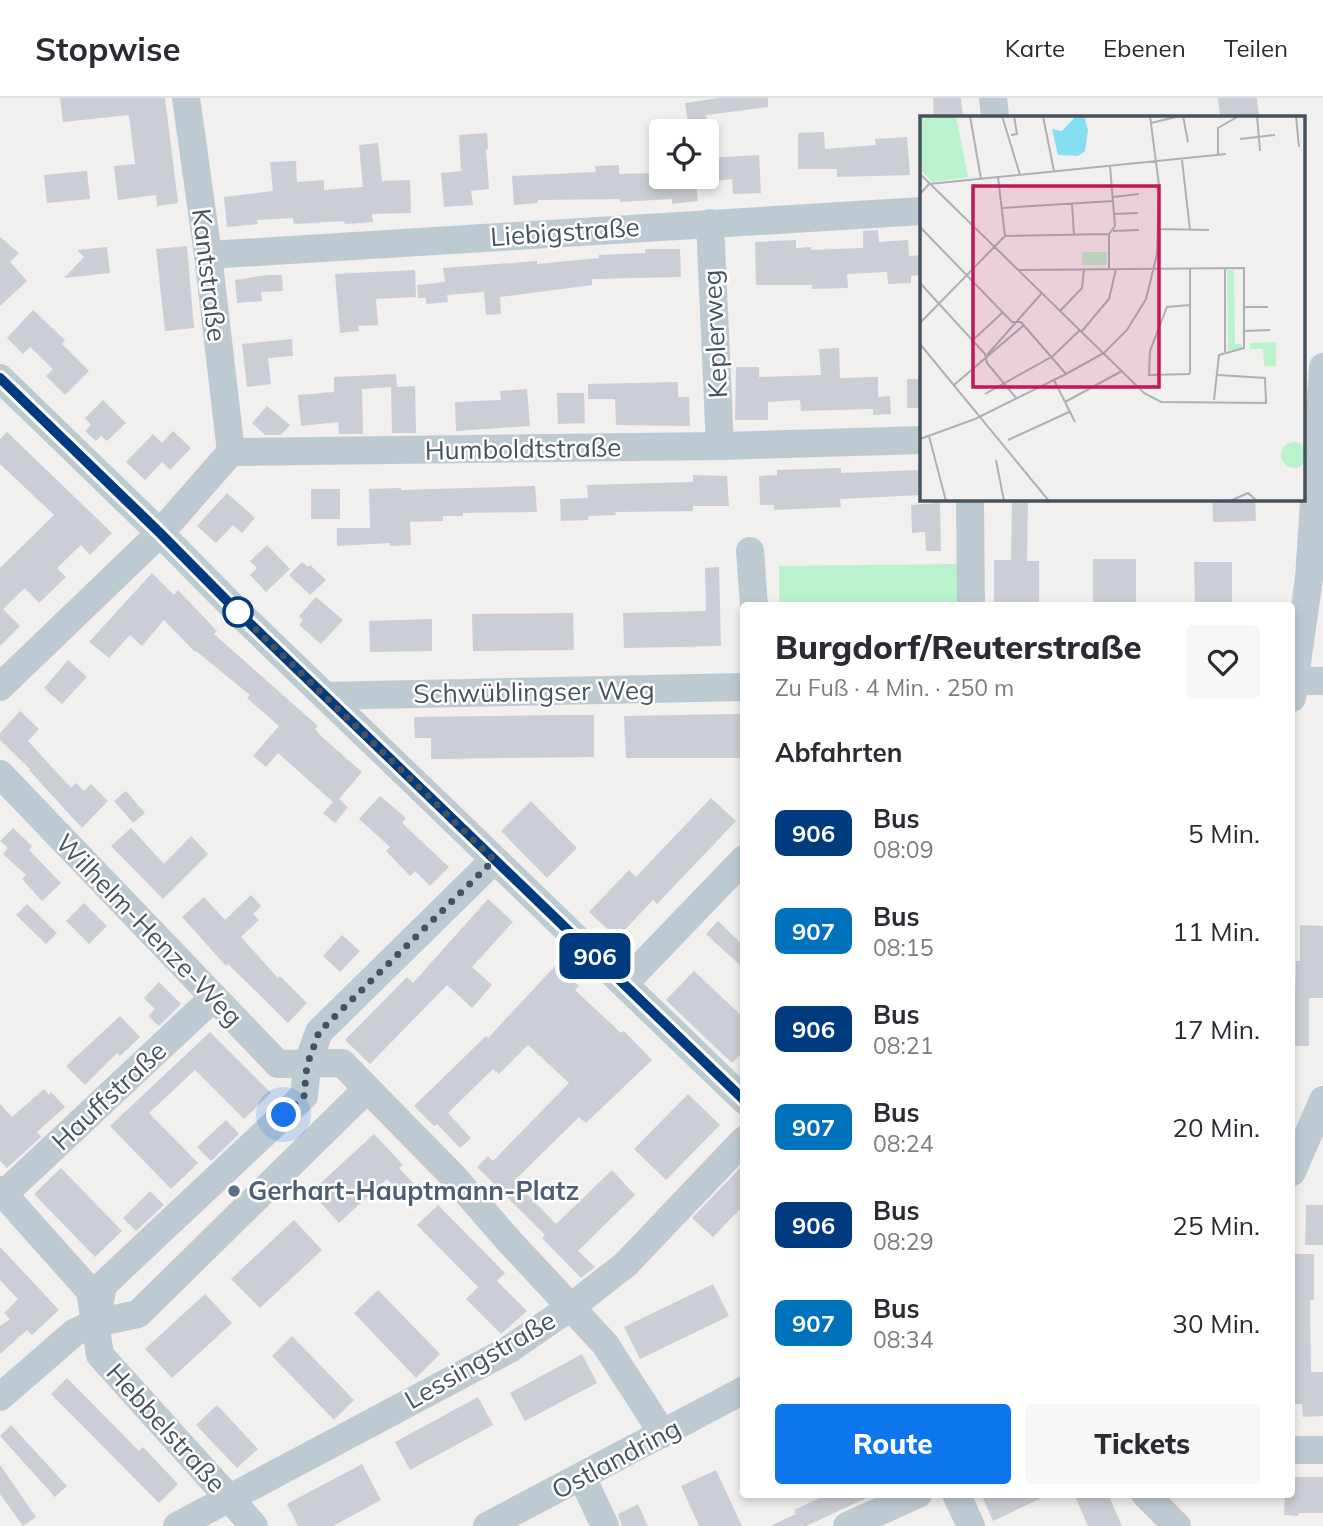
<!DOCTYPE html>
<html lang="de">
<head>
<meta charset="utf-8">
<style>
	:root { --surface:#fff; --page:#f7f7f7; --text:#2b2b33; --muted:#7c7c81; --line:#e1e1e2; --accent:#0e76ec }
	body { margin:0; font-family:Mulish,sans-serif; background:var(--page); color:var(--text); height:100vh; display:flex; flex-direction:column; font-size:26px; white-space:nowrap }
	* { box-sizing:border-box; margin:0 }
	p { font-size:23px; color:var(--muted) }
	.icon { flex:none; width:38px; height:38px; fill:none; stroke:currentColor; stroke-width:2; stroke-linecap:round; stroke-linejoin:round }
	.map { position:relative; flex:1; overflow:hidden }
	.side { position:absolute; left:740px; top:504px; width:555px; height:896px; display:flex; flex-direction:column; background:var(--surface); border-radius:7px; box-shadow:0 4px 10px #0003 }
	.side>* { flex:none }
	.badge { padding:0 14px; border-radius:10px; font-size:24px; line-height:46px }
	.fabs { position:absolute; left:649px; top:21px; display:grid; gap:14px }
	.fabs a { display:grid; place-items:center; width:70px; height:70px; border-radius:7px; background:var(--surface); box-shadow:0 4px 10px #0003; font-size:35px }
	.you { position:absolute; width:35px; height:35px; margin:-18px; border:5px solid #fff; border-radius:50%; background:#1a73e8; box-shadow:0 0 0 10px #1a73e833 }
	.map>.badge { position:absolute; translate:-50% -50%; box-shadow:0 0 0 4px #fff }
	h2 { padding:0 35px; font-size:26px; line-height:63px }
	.round { display:grid; place-items:center; flex:none; width:74px; height:74px; border-radius:7px; background:var(--page) }
	.head { display:flex; align-items:center; justify-content:space-between; height:119px; padding:0 35px }
	h1 { font-size:33px; font-weight:800; line-height:52px }
	.primary-button { display:flex; gap:14px; margin-top:auto; padding:14px 35px }
	.primary-button a { flex:1; height:80px; border-radius:7px; background:var(--accent); color:#fff; font-size:28px; font-weight:800; line-height:80px; text-align:center }
	.primary-button a+a { background:var(--page); color:var(--text) }
	ul { padding:0; list-style:none }
	li { display:flex; align-items:center; gap:21px; height:98px; padding:0 35px }
	li div { flex:1 }
	li b { display:block; font-size:26px }
	li em { font-style:normal }
	li .badge { min-width:77px; font-weight:700; text-align:center }
	header { display:flex; align-items:center; gap:42px; box-sizing:border-box; height:98px; padding:0 35px; background:var(--surface); border-bottom:2px solid var(--line) }
	header strong { font-size:33px }
	nav { display:flex; gap:38px; margin-inline-start:auto; font-size:24px }
	.map>svg:first-child { display:block }
	.green { fill:#bbf2ce }
	.building { fill:#cbced4 }
	.lines { fill:none; stroke-linecap:round; stroke-linejoin:round }
	.minor { stroke:#becad2; stroke-width:28 }
	.line-casing { stroke:#fff; stroke-width:16 }
	.line { stroke:#003b80; stroke-width:10 }
	.walk { stroke:#46535e; stroke-width:7; stroke-dasharray:0 12.6 }
	.stop-dot { fill:#fff; stroke:#003b80; stroke-width:3.5 }
	.service-dot { fill:#5c6f8a; stroke:#fff; stroke-width:2.5 }
	.labels { text-anchor:middle; stroke-width:5; stroke-linejoin:round; paint-order:stroke }
	.street-label { font-size:26px; fill:#46535e; stroke:#fff }
	.service-label { font-size:26px; font-weight:bold; fill:#4e5e75; stroke:#fff; text-anchor:start }
	.inset-road { fill:none; stroke:#adb1b5; stroke-width:2 }
	.view { fill:#c2185b; fill-opacity:0.15; stroke:#c2185b; stroke-width:3.5 }
	.inset-edge { fill:none; stroke:#46535e; stroke-width:3.5 }
</style>
</head>
<body>
<header>
<strong>Stopwise</strong>
<nav><a>Karte</a><a>Ebenen</a><a>Teilen</a></nav>
</header>
<div class="map">
<svg width="1323" height="1428" viewBox="0 0 1323 1428">
	<rect width="100%" height="100%" fill="#f2efef"/>
	<!-- green -->
	<path class="green" d="M957 466V507H779V468Z"/>
	<!-- building -->
	<g class="building">
		<path d="M60 0H165L178 105 157 108 156 97 118 102 114 68 135 66 129 17 63 24Z"/>
		<path d="M718 0H768V9L706 17 707 21 688 24 685 5Z"/>
		<path d="M933 0H961L963 19H934Z"/>
		<path d="M1218 0H1257L1259 19H1220Z"/>
		<path d="M824 34 825 51 876 47 875 41 907 39 910 77 837 79V71H798V35Z"/>
		<path d="M487 35 488 51H486L489 91 471 93 473 107 444 109 441 75 461 73 459 37Z"/>
		<path d="M378 45 382 83 410 82 411 115 372 116 373 124 345 126 344 123 294 126 293 120 257 122 258 126 227 129 224 99 273 93 270 64 296 63 297 84 324 82V92L363 89 359 47Z"/>
		<path d="M759 57 761 95 733 96 732 81 707 84V60Z"/>
		<path d="M619 67V76L651 75V90L682 86 681 79H695L698 103 672 106V101L620 104 619 101 538 102V105L514 107 512 78 596 74 595 68Z"/>
		<path d="M87 73 90 101 47 105 44 77Z"/>
		<path d="M878 132 879 144 908 142 909 158 922 157V177L911 178V185L888 186 887 174 847 176 848 190 812 191V187H756L755 144 796 142V150L811 149V152L863 150V133Z"/>
		<path d="M0 139 19 155 10 164 27 183 0 208Z"/>
		<path d="M187 148 194 230 165 233 156 151Z"/>
		<path d="M107 149 110 175 64 180 84 159 77 152Z"/>
		<path d="M645 151H680L681 179 592 181V187L500 199 501 216 486 217 484 194 447 197 448 204 426 206V200H418L417 187 445 184 443 170 537 163V166L599 160V157L645 155Z"/>
		<path d="M415 172 416 199 376 201 378 227 358 228 359 233 340 235 335 176Z"/>
		<path d="M268 177H282L283 193 261 194 262 203 237 205 235 182Z"/>
		<path d="M33 212 65 242 62 246 89 273 65 297 46 278 53 271 30 249 23 256 7 240Z"/>
		<path d="M292 241 293 258 268 260 271 286 247 289 242 246Z"/>
		<path d="M839 250 840 280 878 279V299L890 298 891 316 873 317V311L801 313 800 302 768 304V322H735L736 269H759V279L821 277 819 251Z"/>
		<path d="M396 276 397 289 415 288 416 335H392L391 289 362 291 363 336H339L338 324 301 328 298 297 334 294V279Z"/>
		<rect x="907" y="281" width="15" height="29"/>
		<path d="M678 284V299H689L690 328 616 327 615 301H588V286Z"/>
		<path d="M527 291 530 328 456 333 455 304 501 302 500 293Z"/>
		<path d="M557 295H584L585 325 558 326Z"/>
		<path d="M103 302 126 325 107 343 101 338 96 343 85 333 91 327 85 320Z"/>
		<path d="M267 308 290 327 281 337H265L252 325Z"/>
		<path d="M173 333 191 350 170 372 162 364 145 382 126 364 153 336 162 345Z"/>
		<path d="M7 334 112 435 90 457 81 447 57 470 66 479 39 505 25 490 3 511 20 528 0 548V470L54 417 0 366V341Z"/>
		<path d="M841 370V375L922 372V397L840 401 841 409 774 412V407H760L759 378 777 377V372Z"/>
		<path d="M693 377 727 378 729 408H693V413L615 414 616 417 589 418 588 422 561 423 560 401 588 400 587 387 693 384Z"/>
		<path d="M535 388 537 414 463 415V418H443V423L410 424 411 447 390 448V445L337 448V430H370L369 391 401 390V392Z"/>
		<rect x="311" y="391" width="29" height="30"/>
		<path d="M227 395 255 420 242 435 233 427 216 445 197 428Z"/>
		<path d="M1012 401H1028L1027 463H1039V508H994V462H1011Z"/>
		<path d="M1212 401H1255L1256 423 1213 424Z"/>
		<path d="M940 405 941 453H926L925 434 912 435 911 407Z"/>
		<path d="M267 447 290 471 266 494 250 477 257 470 250 463Z"/>
		<rect x="1093" y="461" width="43" height="47"/>
		<path d="M302 464 308 469 310 467 326 482 310 497 289 477Z"/>
		<path d="M1194 464H1232V508H1195Z"/>
		<path d="M719 469 721 548 624 550 623 515 706 513 705 470Z"/>
		<path d="M152 475 174 497 178 492 217 533 214 536 318 628 315 631 322 639 362 674 339 701 348 709 335 725 323 715 333 704 278 655 266 669 253 658 279 628 247 600 250 597 196 553 195 554 164 522 142 548 130 537 109 560 89 544Z"/>
		<path d="M316 499 343 522 321 546 299 527 303 522 299 518Z"/>
		<path d="M573 515 574 552 473 553 472 516Z"/>
		<path d="M432 521V553L370 554 369 523Z"/>
		<path d="M68 562 87 579 62 606 44 590Z"/>
		<path d="M20 613 39 631 28 643 71 690 76 685 84 693 91 686 108 703 82 730 29 672 30 671 0 642V635Z"/>
		<path d="M733 616H744V660H626L624 618Z"/>
		<path d="M557 617H594V659L431 661V640H415L414 619Z"/>
		<path d="M126 693 145 715 133 725 114 703Z"/>
		<path d="M380 698 406 720 402 725 449 769 430 788 415 773 410 778 386 753 390 749 359 721Z"/>
		<path d="M711 700 736 723 657 806 653 802 617 840 589 814 629 772 636 779Z"/>
		<path d="M531 703 577 750 547 780 501 733Z"/>
		<path d="M13 730 32 748 29 752 61 785 42 803 22 781 26 777 3 756 8 750 0 743Z"/>
		<path d="M131 730 164 766 191 738 208 756 163 801 111 748Z"/>
		<path d="M251 797 261 808 253 816 259 822 241 839 278 880 280 878 307 905 288 925 228 866 226 868 182 819 204 799 225 822Z"/>
		<path d="M488 801 513 824 472 869 492 887 472 910 447 887 370 966 345 942 407 879 413 885Z"/>
		<path d="M84 805 107 828 89 846 66 823Z"/>
		<path d="M27 806 57 835 46 846 16 817Z"/>
		<path d="M718 823 744 848V871L706 836Z"/>
		<path d="M1300 827 1323 828V900H1309V948H1292V900H1295L1296 863H1300Z"/>
		<path d="M342 837 360 853 340 874 323 858Z"/>
		<path d="M556 867 579 888 575 892 621 935 624 933 652 962 586 1025 579 1019 514 1083 556 1126 612 1072 635 1097 578 1153 595 1169 581 1180 542 1140 545 1137 477 1069 488 1058 493 1063 569 985 528 947 499 976 493 971 448 1015 471 1040 460 1050 437 1026 434 1028 414 1008 486 938 488 940Z"/>
		<path d="M694 873 744 920V953L732 965 666 902Z"/>
		<path d="M159 884 181 906 159 928 148 918 155 911 144 900Z"/>
		<path d="M120 918 140 939 120 958 117 955 85 987 66 968Z"/>
		<path d="M210 934 271 995 244 1021 195 972 149 1015 198 1065 171 1091 110 1028Z"/>
		<path d="M44 991 49 997 51 994 65 1009 37 1034 41 1039 7 1070 0 1063V1006L12 1019Z"/>
		<path d="M688 996 720 1027 666 1082 634 1051Z"/>
		<path d="M226 1022 239 1036 211 1063 197 1049Z"/>
		<path d="M374 1036 403 1067 399 1070 417 1089 405 1100 387 1081 339 1125 311 1094Z"/>
		<path d="M744 1066V1107L713 1139 692 1120Z"/>
		<path d="M61 1070 122 1133 95 1159 34 1096Z"/>
		<path d="M150 1093 164 1107 136 1133 123 1120Z"/>
		<path d="M438 1107 505 1175 497 1183 527 1213 501 1236 466 1201 478 1189 417 1127Z"/>
		<path d="M1306 1107H1323V1147H1305Z"/>
		<path d="M294 1122 322 1152 260 1210 231 1181Z"/>
		<path d="M0 1149 59 1212 32 1237 27 1232 0 1256V1228L10 1221 4 1215 18 1201 0 1182Z"/>
		<path d="M1292 1156H1314V1202H1310L1311 1274H1323V1318L1303 1319 1302 1306H1292Z"/>
		<path d="M713 1186 729 1218 640 1261 624 1229Z"/>
		<path d="M378 1192 440 1256 416 1280 354 1215Z"/>
		<path d="M205 1196 232 1225 172 1280 145 1251Z"/>
		<path d="M292 1238 354 1302 334 1322 272 1258Z"/>
		<path d="M582 1256 597 1285 525 1323 510 1295Z"/>
		<path d="M67 1280 139 1353 143 1349 178 1386 159 1405 51 1296Z"/>
		<path d="M478 1299 493 1327 410 1372 395 1344Z"/>
		<path d="M217 1307 258 1351 237 1370 196 1327Z"/>
		<path d="M11 1327 67 1388 55 1399 0 1338Z"/>
		<path d="M362 1366 381 1402 333 1428H298L287 1406Z"/>
		<path d="M0 1367 36 1419 23 1428 0 1396Z"/>
		<path d="M716 1372 742 1428H699L681 1388Z"/>
		<path d="M1292 1379H1323V1415H1299L1298 1418 1284 1417 1285 1396H1292Z"/>
		<path d="M828 1396H875L806 1428H770L796 1416 794 1412Z"/>
		<path d="M981 1396H1050L993 1423Z"/>
		<path d="M1074 1396H1108L1122 1428H1088Z"/>
		<path d="M638 1406 648 1428H622L618 1416Z"/>
	</g>
	<g class="lines">
		<!-- minor -->
		<g class="minor">
			<path d="M186 0 208 157 231 354"/>
			<path d="M993 0 995 19"/>
			<path d="M710 125 720 348"/>
			<path d="M208 157 922 113"/>
			<path d="M0 280 160 435 238 514 744 1002"/>
			<path d="M970 401 971 508"/>
			<path d="M750 453 754 508"/>
			<path d="M1292 583H1323"/>
			<path d="M0 589 160 435 231 354 720 348 922 342"/>
			<path d="M325 598 744 589"/>
			<path d="M1292 600 1309 480 1323 269"/>
			<path d="M0 676 278 966 342 965 451 1076 509 1143 605 1246 663 1336"/>
			<path d="M624 886 744 761"/>
			<path d="M1292 1074 1323 1002"/>
			<path d="M0 1092 90 1193 100 1257 254 1428"/>
			<path d="M4 1096 213 900"/>
			<path d="M96 1225 103 1187 304 998 307 967 319 934 494 762"/>
			<path d="M0 1299 75 1234 96 1225 138 1216 367 991"/>
			<path d="M1292 1352H1323"/>
			<path d="M582 1379 605 1428"/>
			<path d="M956 1396 971 1428"/>
			<path d="M1145 1396 1177 1428"/>
			<path d="M177 1428 508 1252 571 1209 626 1166 744 1042"/>
			<path d="M487 1428 744 1292"/>
			<path d="M847 1428 918 1396"/>
		</g>
	</g>
	<g class="lines">
		<!-- line casing -->
		<g class="line-casing">
			<path id="line" d="M0 280 160 435 238 514 744 1002"/>
		</g>
		<!-- line -->
		<use href="#line" class="line"/>
		<!-- walk -->
		<path class="walk" d="M238 514 494 762 319 934 307 967 304 998 284 1017"/>
	</g>
	<!-- markers -->
	<circle class="stop-dot" cx="238" cy="514" r="14"/>
	<circle class="service-dot" cx="234" cy="1093" r="7"/>
	<g class="labels">
		<!-- street labels -->
		<g class="street-label">
			<text transform="translate(565 134) rotate(-4)" y="9">Liebigstraße</text>
			<text transform="translate(209 177) rotate(83)" y="9">Kantstraße</text>
			<text transform="translate(715 236) rotate(-93)" y="9">Keplerweg</text>
			<text transform="translate(523 351) rotate(-1)" y="9">Humboldtstraße</text>
			<text transform="translate(534 594) rotate(-1)" y="9">Schwüblingser Weg</text>
			<text transform="translate(149 832) rotate(46)" y="9">Wilhelm-Henze-Weg</text>
			<text transform="translate(109 998) rotate(-43)" y="9">Hauffstraße</text>
			<text transform="translate(480 1262) rotate(-30)" y="9">Lessingstraße</text>
			<text transform="translate(166 1330) rotate(48)" y="9">Hebbelstraße</text>
			<text transform="translate(616 1361) rotate(-28)" y="9">Ostlandring</text>
		</g>
		<!-- service labels -->
		<g class="service-label">
			<text x="248" y="1102">Gerhart-Hauptmann-Platz</text>
		</g>
	</g>
	<!-- overview -->
	<g transform="translate(920 18)">
		<rect width="385" height="385" fill="#f2efef"/>
		<path d="M0 0H36L48 61 12 66 1 55ZM162 136H187V149H162ZM307 154H314L315 228H322V234H308ZM356 226V250H344L343 233H330V227ZM361 339a13 13 0 1 1 26 0a13 13 0 1 1-26 0Z" fill="#bbf2ce"/>
		<path d="M156 0H164L168 14 165 35 158 40 138 39 132 13 142 15Z" fill="#85def1"/>
		<path class="inset-road" d="M50 0 61 63M82 0 100 59M123 0 134 55M263 0 268 26M337 0 340 35M376 0 379 31M231 7 260 0M91 19 97 18 94 0M320 23 355 19M298 40V12L319 0M262 44 270 114M0 58 224 277 241 286 346 287 345 262 298 259M78 61 85 120M0 78 9 68 306 38M193 81 219 78M152 88 154 119M82 92 193 85M194 98 218 97M0 111 92 206H101L146 258M238 113 289 114M193 115 219 114M305 152V236M189 153V118L195 110 190 50M98 154 324 152V232L299 239 294 284M0 167 65 238 67 247 97 283M270 189 247 191 230 235 229 259 269 258 270 256V152M324 191H348M140 195 162 172 164 153M0 207 85 120 189 118M162 215 189 183 196 153M324 215 350 214M53 224 82 197M0 228 129 385M67 239 122 177M134 264 155 306M34 269 104 209M65 278 133 240 160 214M145 286 202 255M9 320 26 385M0 323 55 303 146 258 184 237 207 214 226 183 237 138 239 69 230 0M88 324 149 296M76 344 84 385M310 385 328 377 337 385"/>
		<path class="view" d="M53 70H239V271H53Z"/>
		<rect width="385" height="385" class="inset-edge"/>
	</g>
</svg>
<div class="fabs">
<a><svg class="icon" aria-label="locate" viewBox="0 0 24 24"><circle cx="12" cy="12" r="6"/><path d="M12 2v4M12 18v4M2 12h4M18 12h4"/></svg></a>
</div>
<div class="you" style="left:284px;top:1017px"></div>
<b class="badge" style="left:595px;top:858px;background:#003b80;color:#fff">906</b>
<section class="side">
<div class="head"><div><h1>Burgdorf/Reuterstraße</h1><p>Zu Fuß · 4 Min. · 250 m</p></div><a class="round"><svg class="icon" aria-label="heart" viewBox="0 0 24 24"><path d="M12 20l-8-8c-3-5 5-10 8-4 3-6 11-1 8 4z"/></svg></a></div>
<h2>Abfahrten</h2>
<ul>
<li><span class="badge" style="background:#003b80;color:#fff">906</span><div><b>Bus</b><p>08:09</p></div><em>5 Min.</em></li>
<li><span class="badge" style="background:#0072bc;color:#fff">907</span><div><b>Bus</b><p>08:15</p></div><em>11 Min.</em></li>
<li><span class="badge" style="background:#003b80;color:#fff">906</span><div><b>Bus</b><p>08:21</p></div><em>17 Min.</em></li>
<li><span class="badge" style="background:#0072bc;color:#fff">907</span><div><b>Bus</b><p>08:24</p></div><em>20 Min.</em></li>
<li><span class="badge" style="background:#003b80;color:#fff">906</span><div><b>Bus</b><p>08:29</p></div><em>25 Min.</em></li>
<li><span class="badge" style="background:#0072bc;color:#fff">907</span><div><b>Bus</b><p>08:34</p></div><em>30 Min.</em></li>
</ul>
<div class="primary-button"><a>Route</a><a>Tickets</a></div>
</section>
</div>
</body>
</html>
